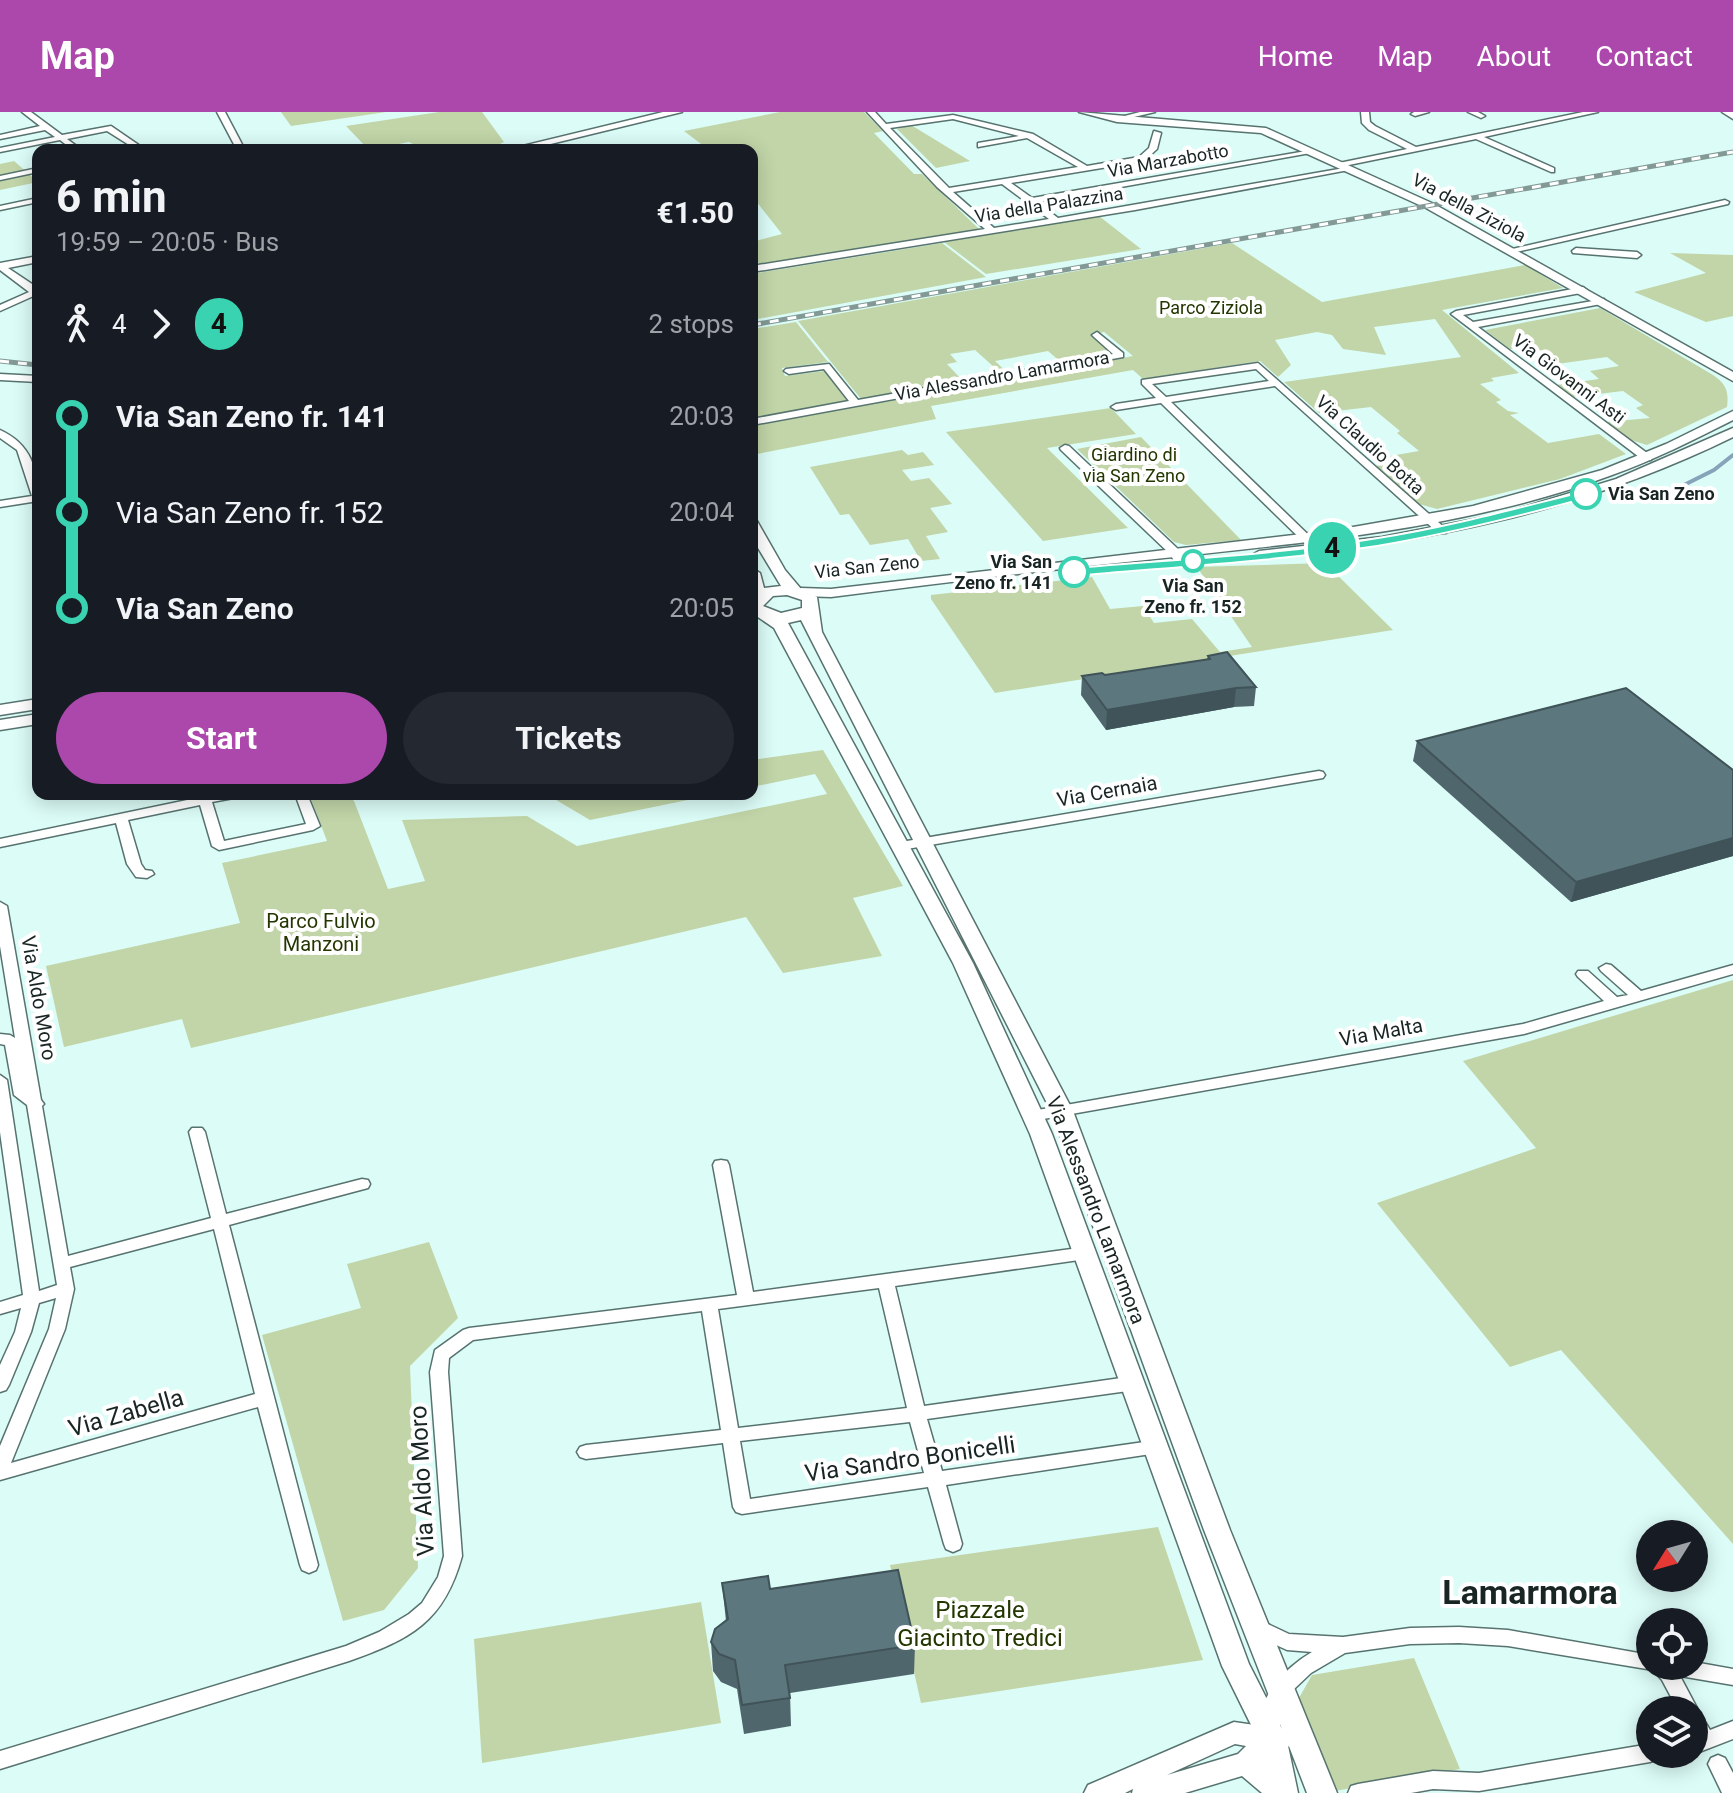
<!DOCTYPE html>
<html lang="en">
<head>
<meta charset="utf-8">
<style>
	:root { --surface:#171b24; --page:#242831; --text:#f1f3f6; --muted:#9ea1a6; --accent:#ac47ac }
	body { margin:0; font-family:Roboto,sans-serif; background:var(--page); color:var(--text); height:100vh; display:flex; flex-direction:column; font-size:30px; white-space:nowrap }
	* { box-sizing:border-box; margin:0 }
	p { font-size:26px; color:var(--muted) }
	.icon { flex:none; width:44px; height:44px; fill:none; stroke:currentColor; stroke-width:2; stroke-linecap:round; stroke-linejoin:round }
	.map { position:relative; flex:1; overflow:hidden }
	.sheet { position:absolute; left:32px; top:32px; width:726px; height:656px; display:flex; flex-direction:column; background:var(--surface); border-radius:16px; box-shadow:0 4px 20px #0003 }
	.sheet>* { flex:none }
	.badge { padding:0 16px; border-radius:26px; font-size:28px; line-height:52px }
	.needle { width:52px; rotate:233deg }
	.tools { position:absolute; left:1636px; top:1408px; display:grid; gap:16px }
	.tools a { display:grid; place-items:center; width:72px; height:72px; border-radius:50%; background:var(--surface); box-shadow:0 4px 20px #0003; font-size:40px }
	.map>.badge { position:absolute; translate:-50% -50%; box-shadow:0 0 0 4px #fff }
	.legs { display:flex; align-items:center; gap:12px; height:88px; padding:0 24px; font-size:26px }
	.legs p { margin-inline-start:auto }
	.overview { display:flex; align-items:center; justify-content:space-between; height:136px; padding:0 24px }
	h1 { font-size:44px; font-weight:700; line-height:60px }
	.button { display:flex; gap:16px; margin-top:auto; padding:16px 24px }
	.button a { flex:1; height:92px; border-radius:48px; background:var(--accent); color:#fff; font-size:32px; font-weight:700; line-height:92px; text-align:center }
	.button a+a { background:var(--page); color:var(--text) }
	ul { padding:0 24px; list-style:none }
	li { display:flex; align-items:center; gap:28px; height:96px; font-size:30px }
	li i { display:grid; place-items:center; width:12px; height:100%; margin:0 10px; background:currentColor }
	li i::after { content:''; width:20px; height:20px; margin:-10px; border:6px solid; border-radius:50%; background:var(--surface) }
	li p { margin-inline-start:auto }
	li:first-child i { background:linear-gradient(#0000 50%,currentColor 0) }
	li:last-child i { background:linear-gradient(currentColor 50%,#0000 0) }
	header { display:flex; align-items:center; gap:48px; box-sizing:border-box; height:112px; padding:0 40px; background:var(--accent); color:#fff }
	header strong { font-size:38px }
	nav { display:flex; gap:44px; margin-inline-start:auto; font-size:28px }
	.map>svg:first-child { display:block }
	.green { fill:#c1d5a8 }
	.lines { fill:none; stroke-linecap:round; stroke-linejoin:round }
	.stream { stroke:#86a4b9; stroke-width:4 }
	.minor-casing { stroke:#57736f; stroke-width:3 }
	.tertiary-casing { stroke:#57736f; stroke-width:3 }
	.secondary-casing { stroke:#57736f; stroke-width:3 }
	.trunk-casing { stroke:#57736f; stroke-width:3 }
	.minor { fill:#fff; fill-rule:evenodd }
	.tertiary { fill:#fff; fill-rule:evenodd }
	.secondary { fill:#fff; fill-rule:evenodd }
	.trunk { fill:#fff; fill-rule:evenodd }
	.rail-casing { stroke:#829995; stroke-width:5 }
	.rail { stroke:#fff; stroke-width:3; stroke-dasharray:9; stroke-linecap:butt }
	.wall { fill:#4f666c }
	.shaded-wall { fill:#405358 }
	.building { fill:#5c777e; stroke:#405358; stroke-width:2 }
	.line-1 { fill:#39d3b1; stroke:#fff; stroke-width:2 }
	.stop-1-dot { fill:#fff; stroke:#39d3b1; stroke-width:4 }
	.labels { text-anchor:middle; stroke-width:8; stroke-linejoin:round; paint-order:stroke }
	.far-street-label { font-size:18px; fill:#192523; stroke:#fff }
	.far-park-label { font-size:18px; fill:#233600; stroke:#fff }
	.far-stop-label { font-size:18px; font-weight:bold; fill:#192523; stroke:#fff; text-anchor:start }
	.street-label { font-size:20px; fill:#192523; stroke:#fff }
	.park-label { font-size:20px; fill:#233600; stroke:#fff }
	.near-street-label { font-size:24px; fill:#192523; stroke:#fff }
	.near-park-label { font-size:24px; fill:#233600; stroke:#fff }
	.near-district-label { font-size:34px; font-weight:bold; fill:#192523; stroke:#fff }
</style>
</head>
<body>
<header>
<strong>Map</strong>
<nav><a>Home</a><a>Map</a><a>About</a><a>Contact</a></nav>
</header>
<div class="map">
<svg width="1733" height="1681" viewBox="0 0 1733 1681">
	<rect width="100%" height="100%" fill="#dcfcf7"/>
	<!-- green -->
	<g class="green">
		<path d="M281 0H386L291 14Z"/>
		<path d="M439 0H482L504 30 487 38H424L409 30 369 38 346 14Z"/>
		<path d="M780 0H864L883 19 874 21 914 62H922L979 117 761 154 752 142V130L782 122 752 84V38H709L684 19Z"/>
		<path d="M911 13 970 49 936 56 897 17Z"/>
		<path d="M14 49 38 70 0 78V52Z"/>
		<path d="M1099 104 1141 137 986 162 944 130Z"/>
		<path d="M942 131 986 165 752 208V162Z"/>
		<path d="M1232 131 1322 190 1525 153 1563 176 1442 198 1519 261 1491 266 1494 269 1480 272 1501 288 1496 290 1508 299 1519 301 1510 303 1548 331 1599 322 1626 342 1560 367 1437 397 1419 392 1376 354 1396 350 1390 344 1419 339 1397 321 1400 319 1371 295 1319 301 1284 270 1461 245 1435 207 1374 215 1386 243 1343 237 1332 223 1317 220 1275 228 1291 253 1278 265 1260 249 1143 267 1133 258 931 294 936 307 752 343V313L1133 244 1104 220 1092 223 1112 240 1107 244 1063 252 1048 239 995 249 1010 263 1004 264 975 238 950 242 957 250 947 252 962 268 861 287 798 209Z"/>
		<path d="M1670 141 1733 143V204L1706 210 1634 180 1706 161Z"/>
		<path d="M1600 196 1713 263C1726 272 1729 279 1727 295L1647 333 1631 328 1607 310 1650 306 1636 296 1643 293 1623 279 1573 285 1556 273 1599 267 1590 259 1619 254 1607 245 1557 252 1535 234 1510 237 1485 218Z"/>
		<path d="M796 210 828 250 782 256 785 264 824 259 848 290 752 307V217Z"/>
		<path d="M1111 296 1136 322 1047 336 1128 416 1043 429 946 320Z"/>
		<path d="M1141 325 1241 428 1186 433 1174 430 1077 337Z"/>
		<path d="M902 338 908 343 923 340 934 353 902 358 911 369 929 366 952 392 930 396 948 420 926 424 940 447 921 449 908 427 870 433 849 402 840 403 810 355Z"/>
		<path d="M1325 451 1393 518 995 581 931 487V483L1092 465 1110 497 1143 494 1154 511 1192 507 1220 540 1252 535 1197 455Z"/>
		<path d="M823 638 903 774 853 786 882 844 783 861 746 805 191 936 182 907 64 935 46 854 240 811 222 751 327 729 309 682H346L354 689 388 777 425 769 402 708 527 704 577 734 827 682 815 662 752 675V648Z"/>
		<path d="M546 682H717L590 708Z"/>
		<path d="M1733 868V1432L1561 1238 1510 1255 1377 1091 1536 1036 1463 949Z"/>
		<path d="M429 1130 458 1206 410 1254 418 1456 384 1498 343 1509 262 1223 361 1196 347 1152Z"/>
		<path d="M1158 1415 1203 1548 921 1591 890 1453Z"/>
		<path d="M701 1490 721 1611 482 1651 474 1527Z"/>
		<path d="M1414 1546 1460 1657 1335 1679 1299 1586 1312 1563Z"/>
	</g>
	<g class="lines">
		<!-- stream -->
		<path class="stream" d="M1682 374 1714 358 1733 343"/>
		<!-- minor casing -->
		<g class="minor-casing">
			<g id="minor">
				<path d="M22 0H31L62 23 111 14 146 38H137L107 19 67 27 82 38H73L60 28 0 40V36L55 25 45 18 0 27V23L40 14Z"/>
				<path d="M217 0H225L245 38H237Z"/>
				<path d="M867 0H875L886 12 953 3 1033 22 1087 54 1139 45 1149 36 1154 19 1161 21 1157 37 1144 49 1011 71 1032 86 1312 38 1316 40 1037 90 1058 106 1350 55 1354 57 1135 98 752 160V154L985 117 937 75ZM953 7 1019 24 978 31V35L1027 26 1078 55 949 76 890 16ZM1002 72 1049 107 994 116 953 80Z"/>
				<path d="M1140 0H1155L1117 9 1113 7Z"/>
				<path d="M1361 0H1369L1370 10 1375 14 1416 35 1583 0H1598L1484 25 1554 56V60H1551L1476 27 1339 55V51L1407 37 1369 18 1362 11Z"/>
				<path d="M1414 0H1429L1415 4 1411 2Z"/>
				<path d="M1468 0H1478L1485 4 1481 6Z"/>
				<path d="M38 56V60L0 68V64Z"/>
				<path d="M38 86V90L0 98V94Z"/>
				<path d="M1725 88 1729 90 1728 92 1512 141 1508 138Z"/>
				<path d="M1576 136 1637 140 1641 143 1637 146 1573 141 1572 139Z"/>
				<path d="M38 144V150L8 156 38 176V182L0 199V193L29 180 0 158V151Z"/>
				<path d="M1583 175 1587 178 1586 180 1463 203 1473 210 1604 187V191L1601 192 1478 215 1651 344V348H1643L1451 202 1456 199Z"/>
				<path d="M1097 220 1123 241V245L752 313V307L849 289 824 257 789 262 784 259 786 257 829 252 858 288 1113 242 1094 225 1092 223Z"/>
				<path d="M1258 251 1446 417V421H1438L1275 274 1171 290 1322 436V440H1314L1161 291 1116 298 1111 295 1116 292 1156 286 1142 272V268ZM1256 257 1269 269 1166 285 1152 272Z"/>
				<path d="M0 262 38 264V270L0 268Z"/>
				<path d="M0 318C31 332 38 357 38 389L0 395V389L32 384 17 338 0 326Z"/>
				<path d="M1065 333 1069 334 1179 438 1185 450 1184 452H1176L1170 442 1061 338 1060 336Z"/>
				<path d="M1319 659 1323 660 1325 663 1323 666 901 738 894 734 901 730Z"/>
				<path d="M216 682H240L239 685 212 690 224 729 306 712 295 682H307L320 714 313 718 219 738 212 734 200 693 128 708 141 752 145 758 152 759 154 762 147 766 136 765 127 752 116 711 0 735V727Z"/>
				<path d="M0 790 7 794 41 988 44 992 42 994 68 1144 211 1106 189 1020 192 1016H202L205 1020 226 1102 362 1067 368 1068 370 1072 368 1076 229 1113 318 1453 316 1458 309 1461 302 1458 300 1453 258 1295 0 1368V1334L49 1217 56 1186 39 1191 31 1220 9 1273 6 1278 0 1280V1253L15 1220 21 1196 0 1202V1190L23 1183 0 1020V963L7 968 39 1179 57 1173 27 993 14 983 5 933 0 932V922L10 923 15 926 0 834ZM214 1117 255 1282 11 1351 65 1217 74 1177 70 1155Z"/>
				<path d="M1606 852 1611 853 1641 879 1733 853V862L1524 922 1032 1009 1027 1008 1024 1004 1027 1000 1032 999 1523 912 1604 889 1578 865 1576 862 1578 859H1588L1617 885 1628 883 1601 859 1599 856Z"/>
				<path d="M721 1048 727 1049 729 1053 753 1180 1086 1135 1092 1137 1094 1141 1092 1145 1086 1147 895 1174 924 1294 1135 1264 1141 1266 1144 1271 1141 1276 1135 1278 927 1307 942 1359 1158 1328 1164 1330 1167 1335 1164 1340 946 1373 962 1432 960 1437 953 1440 946 1437 944 1432 928 1375 742 1402 736 1400 733 1395 723 1331 586 1347 580 1345 577 1340 580 1335 586 1333 721 1318 702 1199 473 1228 449 1246 448 1260 462 1444C444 1510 411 1527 349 1549L0 1657V1639L346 1534 379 1520 409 1502 422 1491 438 1465 444 1444 430 1260 435 1238 463 1218 469 1216 737 1183 713 1053 715 1049ZM879 1176 907 1296 738 1316 718 1197ZM910 1310 924 1361 750 1387 740 1329Z"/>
				<path d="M1257 1507 1289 1522 1343 1525 1410 1516 1459 1515 1508 1518 1650 1543V1554H1694V1550L1733 1557V1573L1680 1564 1698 1598 1696 1601 1701 1603 1710 1618 1733 1609V1627L1694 1642V1598H1678L1662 1568 1653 1558 1508 1534 1459 1531 1410 1532 1345 1541 1311 1561 1292 1579 1283 1598 1279 1620 1272 1623 1265 1620C1250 1589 1288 1554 1312 1540L1287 1538 1250 1521 1247 1515 1250 1509Z"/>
				<path d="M1650 1632V1642H1660L1657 1647 1650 1650 1479 1679 1433 1677 1411 1681H1348L1351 1674 1358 1672 1433 1659 1479 1661Z"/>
				<path d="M1718 1643 1725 1646 1733 1661V1681H1722L1708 1652 1711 1646Z"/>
			</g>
		</g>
		<!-- tertiary casing -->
		<g class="tertiary-casing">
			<g id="tertiary">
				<path d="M1079 0 1266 16 1434 92 1733 260V269L1426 96 1261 21 1117 10Z"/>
				<path d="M1733 299V308C1693 328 1654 348 1612 363 1467 417 1308 430 1155 447 1047 458 939 471 831 485L801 484 794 480 801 476 831 477 1336 418 1473 394 1602 358 1666 332Z"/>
				<path d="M1733 316V325C1580 400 1427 431 1259 447L1252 443 1259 439 1382 425 1501 402 1616 367Z"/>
				<path d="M38 587V597L0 603V593Z"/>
				<path d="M38 602V612L0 618V608Z"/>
				<path d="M1234 1610 1290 1618 1294 1626 1290 1634 1278 1637 1264 1650 1290 1673 1294 1681H1262L1242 1664 1185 1681H1132L1133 1677 1125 1681H1084L1088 1673ZM1235 1632 1246 1634 1238 1642 1167 1663Z"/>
			</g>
		</g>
		<!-- secondary casing -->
		<g class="secondary-casing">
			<g id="secondary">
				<path d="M663 0H682L526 38H506Z"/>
				<path d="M752 407 757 409 785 458 801 477 817 485 822 520 1073 999 1230 1418 1337 1681H1307L1287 1629 1298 1681H1268L1258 1627 1222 1554 1030 1022 953 851 774 516 752 501V456L760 461 764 476 781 474 752 426ZM787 483 802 488V496L781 501 763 494 773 484ZM801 508 1051 999 1204 1418 1282 1617 1249 1552 1052 1022 973 851 788 511Z"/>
			</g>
		</g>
		<!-- trunk casing -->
		<g class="trunk-casing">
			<path id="trunk" d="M1722 0H1733V7Z"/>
		</g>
		<!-- minor -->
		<use href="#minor" class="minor"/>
		<!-- tertiary -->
		<use href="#tertiary" class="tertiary"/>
		<!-- secondary -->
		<use href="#secondary" class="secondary"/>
		<!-- trunk -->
		<use href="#trunk" class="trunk"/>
		<!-- rail casing -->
		<g class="rail-casing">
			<g id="rail">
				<path d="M752 213 1733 40"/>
				<path d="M0 249 38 253"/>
			</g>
		</g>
		<!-- rail -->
		<use href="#rail" class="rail"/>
	</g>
	<!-- wall -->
	<g class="wall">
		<path d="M1208 544 1256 575 1254 594 1234 595 1106 618 1081 583 1082 564 1105 563 1207 547Z"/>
		<path d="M1417 629 1733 658V744L1571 790 1413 649Z"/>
		<path d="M722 1471 770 1477 915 1533 914 1562 790 1581 791 1614 744 1622 737 1577 721 1570 713 1559 711 1530 726 1509Z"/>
	</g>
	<!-- shaded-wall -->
	<g class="shaded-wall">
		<path d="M1236 576 1234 595 1106 618 1107 598Z"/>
		<path d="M1733 726V744L1571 790 1576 770Z"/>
	</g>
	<!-- building -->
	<g class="building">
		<path d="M1227 540 1256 575 1236 576 1107 598 1082 564 1102 561 1105 563 1210 547 1208 544Z"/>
		<path d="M1626 576 1733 658V726L1576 770 1417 629Z"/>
		<path d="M898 1458 915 1533 785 1553 790 1586 742 1593 735 1548 719 1542 711 1530 715 1517 728 1507 722 1471 768 1464 770 1477Z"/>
	</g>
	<!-- line-1 -->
	<path class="line-1" d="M1586 379 1592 382 1590 385C1520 404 1449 422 1377 434 1277 449 1175 455 1074 464L1068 460 1074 456C1175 447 1278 443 1378 426 1448 415 1517 396 1586 379Z"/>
	<!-- markers -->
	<g class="stop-1-dot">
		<circle cx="1586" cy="382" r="14"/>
		<circle cx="1193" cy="449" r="10"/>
		<circle cx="1074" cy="460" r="14"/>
	</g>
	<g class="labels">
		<!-- far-street labels -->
		<g class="far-street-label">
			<text transform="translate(1168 49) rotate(-10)" y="6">Via Marzabotto</text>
			<text transform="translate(1049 93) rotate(-9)" y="6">Via della Palazzina</text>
			<text transform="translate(1469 96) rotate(28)" y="6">Via della Ziziola</text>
			<text transform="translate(1002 264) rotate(-10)" y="6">Via Alessandro Lamarmora</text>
			<text transform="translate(1569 267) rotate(37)" y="6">Via Giovanni Asti</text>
			<text transform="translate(1370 333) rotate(42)" y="6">Via Claudio Botta</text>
			<text transform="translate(867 455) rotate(-6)" y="6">Via San Zeno</text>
		</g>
		<!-- far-park labels -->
		<g class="far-park-label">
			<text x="1211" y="202">Parco Ziziola</text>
			<text x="1134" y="349">Giardino di<tspan x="1134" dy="21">via San Zeno</tspan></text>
		</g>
		<!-- far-stop labels -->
		<g class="far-stop-label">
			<text x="1608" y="388">Via San Zeno</text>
			<text x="1052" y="456" text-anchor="end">Via San<tspan x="1052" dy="21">Zeno fr. 141</tspan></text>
			<text x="1193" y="480" text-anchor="middle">Via San<tspan x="1193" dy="21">Zeno fr. 152</tspan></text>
		</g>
		<!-- street labels -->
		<g class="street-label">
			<text transform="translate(1107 679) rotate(-10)" y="7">Via Cernaia</text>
			<text transform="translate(39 886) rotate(80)" y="7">Via Aldo Moro</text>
			<text transform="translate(1381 920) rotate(-10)" y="7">Via Malta</text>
			<text transform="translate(1096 1098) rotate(69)" y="7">Via Alessandro Lamarmora</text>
		</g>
		<!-- park labels -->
		<g class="park-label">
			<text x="321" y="816">Parco Fulvio<tspan x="321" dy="23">Manzoni</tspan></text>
		</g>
		<!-- near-street labels -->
		<g class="near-street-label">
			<text transform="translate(126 1301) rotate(-16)" y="8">Via Zabella</text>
			<text transform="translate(910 1347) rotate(-8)" y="8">Via Sandro Bonicelli</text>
			<text transform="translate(422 1369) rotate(-93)" y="8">Via Aldo Moro</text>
		</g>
		<!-- near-park labels -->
		<g class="near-park-label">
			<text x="980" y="1506">Piazzale<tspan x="980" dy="28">Giacinto Tredici</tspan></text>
		</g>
		<!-- near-district labels -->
		<g class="near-district-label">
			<text x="1530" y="1492">Lamarmora</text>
		</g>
	</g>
</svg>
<div class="tools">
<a><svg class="needle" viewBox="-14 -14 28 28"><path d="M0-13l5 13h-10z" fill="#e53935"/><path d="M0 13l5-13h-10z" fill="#9ea1a6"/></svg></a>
<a><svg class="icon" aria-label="locate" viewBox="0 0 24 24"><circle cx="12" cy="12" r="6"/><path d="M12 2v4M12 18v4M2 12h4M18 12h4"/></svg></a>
<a><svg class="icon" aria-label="layers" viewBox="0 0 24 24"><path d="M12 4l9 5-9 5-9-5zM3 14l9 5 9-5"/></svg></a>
</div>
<b class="badge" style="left:1332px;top:436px;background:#39d3b1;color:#111">4</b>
<section class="sheet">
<div class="overview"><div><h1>6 min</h1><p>19:59 – 20:05 · Bus</p></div><b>€1.50</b></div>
<div class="legs"><svg class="icon" aria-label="walk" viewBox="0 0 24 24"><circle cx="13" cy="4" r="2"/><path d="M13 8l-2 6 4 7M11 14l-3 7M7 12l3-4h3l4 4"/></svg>4<svg class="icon" aria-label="forward" viewBox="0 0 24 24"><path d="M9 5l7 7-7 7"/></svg><b class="badge" style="background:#39d3b1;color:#111">4</b><p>2 stops</p></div>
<ul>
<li><i style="color:#39d3b1"></i><b>Via San Zeno fr. 141</b><p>20:03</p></li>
<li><i style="color:#39d3b1"></i><span>Via San Zeno fr. 152</span><p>20:04</p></li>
<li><i style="color:#39d3b1"></i><b>Via San Zeno</b><p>20:05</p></li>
</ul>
<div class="button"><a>Start</a><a>Tickets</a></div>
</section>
</div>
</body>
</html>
